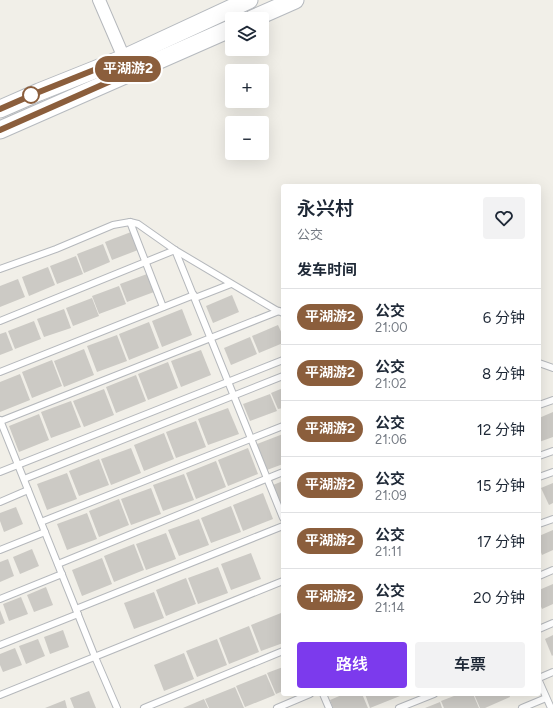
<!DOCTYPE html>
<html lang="zh">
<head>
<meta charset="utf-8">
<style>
	:root { --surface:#fff; --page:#f2f2f3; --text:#1f2937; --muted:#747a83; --line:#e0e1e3; --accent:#7c3aed }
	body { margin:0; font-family:Figtree,"Noto Sans SC",sans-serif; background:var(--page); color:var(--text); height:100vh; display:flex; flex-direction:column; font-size:15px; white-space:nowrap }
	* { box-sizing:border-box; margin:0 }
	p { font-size:13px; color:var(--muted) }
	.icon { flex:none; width:22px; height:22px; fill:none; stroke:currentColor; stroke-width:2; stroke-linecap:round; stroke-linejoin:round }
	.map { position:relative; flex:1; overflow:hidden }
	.sheet { position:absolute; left:281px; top:184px; width:260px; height:512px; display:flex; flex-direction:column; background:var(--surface); border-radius:4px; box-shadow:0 4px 16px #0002 }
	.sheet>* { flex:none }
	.badge { padding:0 8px; border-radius:13px; font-size:14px; line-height:26px }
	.fabs { position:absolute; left:225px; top:12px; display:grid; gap:8px }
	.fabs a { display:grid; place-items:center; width:44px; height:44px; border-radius:4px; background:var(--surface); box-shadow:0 4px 16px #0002; font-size:20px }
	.map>.badge { position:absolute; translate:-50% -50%; box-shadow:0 0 0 2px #fff }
	h2 { padding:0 16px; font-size:15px; line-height:36px }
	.round { display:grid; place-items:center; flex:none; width:42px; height:42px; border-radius:4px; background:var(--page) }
	.head { display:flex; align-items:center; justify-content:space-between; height:68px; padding:0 16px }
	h1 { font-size:19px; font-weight:600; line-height:30px }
	.action { display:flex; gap:8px; margin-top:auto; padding:8px 16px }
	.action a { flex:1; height:46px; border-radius:4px; background:var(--accent); color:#fff; font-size:16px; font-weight:600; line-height:46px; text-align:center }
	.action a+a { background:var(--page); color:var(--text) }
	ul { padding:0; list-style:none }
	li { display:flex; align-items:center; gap:12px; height:56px; padding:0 16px; border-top:1px solid var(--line) }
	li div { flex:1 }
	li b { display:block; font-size:15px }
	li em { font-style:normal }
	li .badge { min-width:44px; font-weight:700; text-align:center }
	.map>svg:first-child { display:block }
	.building { fill:#cccac5 }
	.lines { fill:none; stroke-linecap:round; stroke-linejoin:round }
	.lane-casing { stroke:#b5b8bc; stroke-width:8 }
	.street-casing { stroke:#b5b8bc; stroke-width:14 }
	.secondary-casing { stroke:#b6babf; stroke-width:19 }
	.lane { stroke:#fff; stroke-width:6 }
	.street { stroke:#fff; stroke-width:12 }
	.secondary { stroke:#fff; stroke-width:17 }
	.line-casing { stroke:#fff; stroke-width:9 }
	.line { stroke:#8b5e3c; stroke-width:6 }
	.stop-dot { fill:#fff; stroke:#8b5e3c; stroke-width:2 }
</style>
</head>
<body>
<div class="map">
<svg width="553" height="708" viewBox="0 0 553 708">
	<rect width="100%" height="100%" fill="#f1efe8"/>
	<!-- building -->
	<g class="building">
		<path d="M131 232 138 250 112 260 105 242Z"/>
		<path d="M103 244 110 262 84 273 77 254Z"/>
		<path d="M76 256 83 274 57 284 50 266Z"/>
		<path d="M48 267 55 285 29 296 22 277Z"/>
		<path d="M147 274 154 292 127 302 120 284Z"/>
		<path d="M18 279 25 297 0 307V286Z"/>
		<path d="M119 286 126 304 99 314 92 296Z"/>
		<path d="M232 295 239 312 213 323 206 306Z"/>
		<path d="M92 298 99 316 73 326 66 308Z"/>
		<path d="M64 309 71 328 44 337 37 319Z"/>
		<path d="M182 309 192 335 162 347 152 321Z"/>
		<path d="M34 321 41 339 15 349 8 331Z"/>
		<path d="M149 322 159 348 129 360 119 334Z"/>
		<path d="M278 325 283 336V343L259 353 252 336Z"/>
		<path d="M6 332 13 350 0 355V334Z"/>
		<path d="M117 335 127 361 97 372 87 346Z"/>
		<path d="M250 337 257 354 231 365 224 348Z"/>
		<path d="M84 349 94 375 64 387 54 361Z"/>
		<path d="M201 350 211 375 181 387 171 361Z"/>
		<path d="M52 360 62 386 32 398 22 372Z"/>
		<path d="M168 362 178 388 148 400 138 374Z"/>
		<path d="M20 374 30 400 0 412V382Z"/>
		<path d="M136 375 146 401 116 413 106 387Z"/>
		<path d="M283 388V408L278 409 271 393Z"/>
		<path d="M104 389 114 415 84 427 73 401Z"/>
		<path d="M270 394 277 411 250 421 243 404Z"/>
		<path d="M71 401 81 427 51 438 41 412Z"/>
		<path d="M228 408 239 434 208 445 198 419Z"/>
		<path d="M553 412V437L539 442V418Z"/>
		<path d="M39 414 49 440 19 452 9 426Z"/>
		<path d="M196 421 206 447 176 458 166 432Z"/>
		<path d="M164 433 174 459 144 471 134 445Z"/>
		<path d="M283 434V464L267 470 257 444Z"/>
		<path d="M131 448 141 473 111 485 101 459Z"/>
		<path d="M248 448 258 474 228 486 218 460Z"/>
		<path d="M99 459 109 485 79 496 69 471Z"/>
		<path d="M216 461 226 487 196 499 186 473Z"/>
		<path d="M67 473 77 499 47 510 37 484Z"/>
		<path d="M184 474 194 500 163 511 153 485Z"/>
		<path d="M283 481V512L273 485Z"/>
		<path d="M553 483V503L549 505 541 488Z"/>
		<path d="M151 488 161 514 131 525 121 499Z"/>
		<path d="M263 493 273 519 243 531 233 505Z"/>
		<path d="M119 499 129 525 99 537 89 511Z"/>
		<path d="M231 506 241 532 211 543 201 518Z"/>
		<path d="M16 507 23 524 4 532 0 521V513Z"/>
		<path d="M87 513 97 539 67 550 57 524Z"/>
		<path d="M199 519 209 545 179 556 168 530Z"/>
		<path d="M553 530V550L542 555 539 547V536Z"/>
		<path d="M166 533 176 559 146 570 136 544Z"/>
		<path d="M134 544 144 570 114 582 104 556Z"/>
		<path d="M32 549 39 566 20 574 13 557Z"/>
		<path d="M251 553 261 579 231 590 221 564Z"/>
		<path d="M102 558 112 584 82 596 72 570Z"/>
		<path d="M8 559 14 576 0 582V562Z"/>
		<path d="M218 567 228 593 198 604 188 578Z"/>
		<path d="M186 578 196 604 166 616 156 590Z"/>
		<path d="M553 584V604L542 609 539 602V590Z"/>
		<path d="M46 587 53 605 34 612 27 595Z"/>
		<path d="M154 592 164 618 134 629 124 603Z"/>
		<path d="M21 597 28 614 9 621 3 604Z"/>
		<path d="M0 610 5 623 0 625Z"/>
		<path d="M281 613 283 618V643L261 651 251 625Z"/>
		<path d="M249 626 259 652 229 664 219 638Z"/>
		<path d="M63 630 69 647 50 654 44 637Z"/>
		<path d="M553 635V655L552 656 545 639Z"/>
		<path d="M38 639 45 656 26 664 19 646Z"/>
		<path d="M217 639 227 665 197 677 186 651Z"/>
		<path d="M15 648 22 665 3 672 0 665V654Z"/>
		<path d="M184 653 194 679 164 691 154 665Z"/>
		<path d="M283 667V691L276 694 267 673Z"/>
		<path d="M266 674 275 695 245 707 236 686Z"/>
		<path d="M235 687 244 708H209L205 699Z"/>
		<path d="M89 691 96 708H74L70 698Z"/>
		<path d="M344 694H362L368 708H333L330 700Z"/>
		<path d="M365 694H400V696L370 708Z"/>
		<path d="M459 694H473L479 708H444L441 701Z"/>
		<path d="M474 694H509L510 697 485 708H480Z"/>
		<path d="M204 699 208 708H183Z"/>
		<path d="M65 700 67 708H45Z"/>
		<path d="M440 702 442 708H425Z"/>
	</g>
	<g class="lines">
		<!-- lane casing -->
		<g class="lane-casing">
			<g id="lane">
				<path d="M130 222 163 307"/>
				<path d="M0 269 56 249 113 225 130 222 138 224 175 250 276 310 283 313"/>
				<path d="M195 298 231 284"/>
				<path d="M0 321 175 250 283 518"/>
				<path d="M539 363 553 368"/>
				<path d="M0 372 194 295"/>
				<path d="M539 405 553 400"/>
				<path d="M0 420 95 657 117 708"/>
				<path d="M1 421 279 311"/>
				<path d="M539 456 553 451"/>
				<path d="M0 472 283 360"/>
				<path d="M539 477 553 472"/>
				<path d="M24 479 283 376"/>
				<path d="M0 502 28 490"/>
				<path d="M41 522 283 426"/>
				<path d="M539 524 553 519"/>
				<path d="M0 550 45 532"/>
				<path d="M58 564 283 472"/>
				<path d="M539 576 553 570"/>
				<path d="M0 599 62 574"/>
				<path d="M76 609 283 526"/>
				<path d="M539 629 553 623"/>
				<path d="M0 645 78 614"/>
				<path d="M539 678 553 672"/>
				<path d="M539 681 551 708"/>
				<path d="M323 694 329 708"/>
				<path d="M0 695 283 581"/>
				<path d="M144 708 283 651"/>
				<path d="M277 708 310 694"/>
				<path d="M399 708 434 694"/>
				<path d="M522 708 546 698"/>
			</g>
		</g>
		<!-- street casing -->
		<g class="street-casing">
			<path id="street" d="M99 0 127 65"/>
		</g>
		<!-- secondary casing -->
		<g class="secondary-casing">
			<g id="secondary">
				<path d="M252 19 295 0"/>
				<path d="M0 109 39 92 124 58 249 0"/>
				<path d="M0 130 232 28"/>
			</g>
		</g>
		<!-- lane -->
		<use href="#lane" class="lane"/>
		<!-- street -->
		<use href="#street" class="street"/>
		<!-- secondary -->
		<use href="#secondary" class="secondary"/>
	</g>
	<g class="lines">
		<!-- line casing -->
		<g class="line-casing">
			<path id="line" d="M0 109 39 92 124 58 129 73 0 130"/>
		</g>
		<!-- line -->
		<use href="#line" class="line"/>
	</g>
	<!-- markers -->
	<circle class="stop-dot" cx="31" cy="95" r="8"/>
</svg>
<div class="fabs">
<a><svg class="icon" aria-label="layers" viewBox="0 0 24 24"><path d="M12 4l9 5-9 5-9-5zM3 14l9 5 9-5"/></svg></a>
<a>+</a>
<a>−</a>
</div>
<b class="badge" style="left:128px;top:69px;background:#8b5e3c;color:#fff">平湖游2</b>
<section class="sheet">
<div class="head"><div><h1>永兴村</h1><p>公交</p></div><a class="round"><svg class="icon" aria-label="heart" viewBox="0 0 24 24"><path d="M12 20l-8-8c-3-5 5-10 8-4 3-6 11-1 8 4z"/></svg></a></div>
<h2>发车时间</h2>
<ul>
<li><span class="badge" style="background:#8b5e3c;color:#fff">平湖游2</span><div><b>公交</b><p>21:00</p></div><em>6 分钟</em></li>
<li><span class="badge" style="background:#8b5e3c;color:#fff">平湖游2</span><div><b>公交</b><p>21:02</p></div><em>8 分钟</em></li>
<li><span class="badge" style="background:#8b5e3c;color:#fff">平湖游2</span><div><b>公交</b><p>21:06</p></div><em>12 分钟</em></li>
<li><span class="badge" style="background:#8b5e3c;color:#fff">平湖游2</span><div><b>公交</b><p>21:09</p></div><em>15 分钟</em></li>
<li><span class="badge" style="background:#8b5e3c;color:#fff">平湖游2</span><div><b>公交</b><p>21:11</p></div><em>17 分钟</em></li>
<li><span class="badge" style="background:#8b5e3c;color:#fff">平湖游2</span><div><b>公交</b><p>21:14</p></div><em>20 分钟</em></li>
</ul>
<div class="action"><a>路线</a><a>车票</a></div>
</section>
</div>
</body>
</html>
